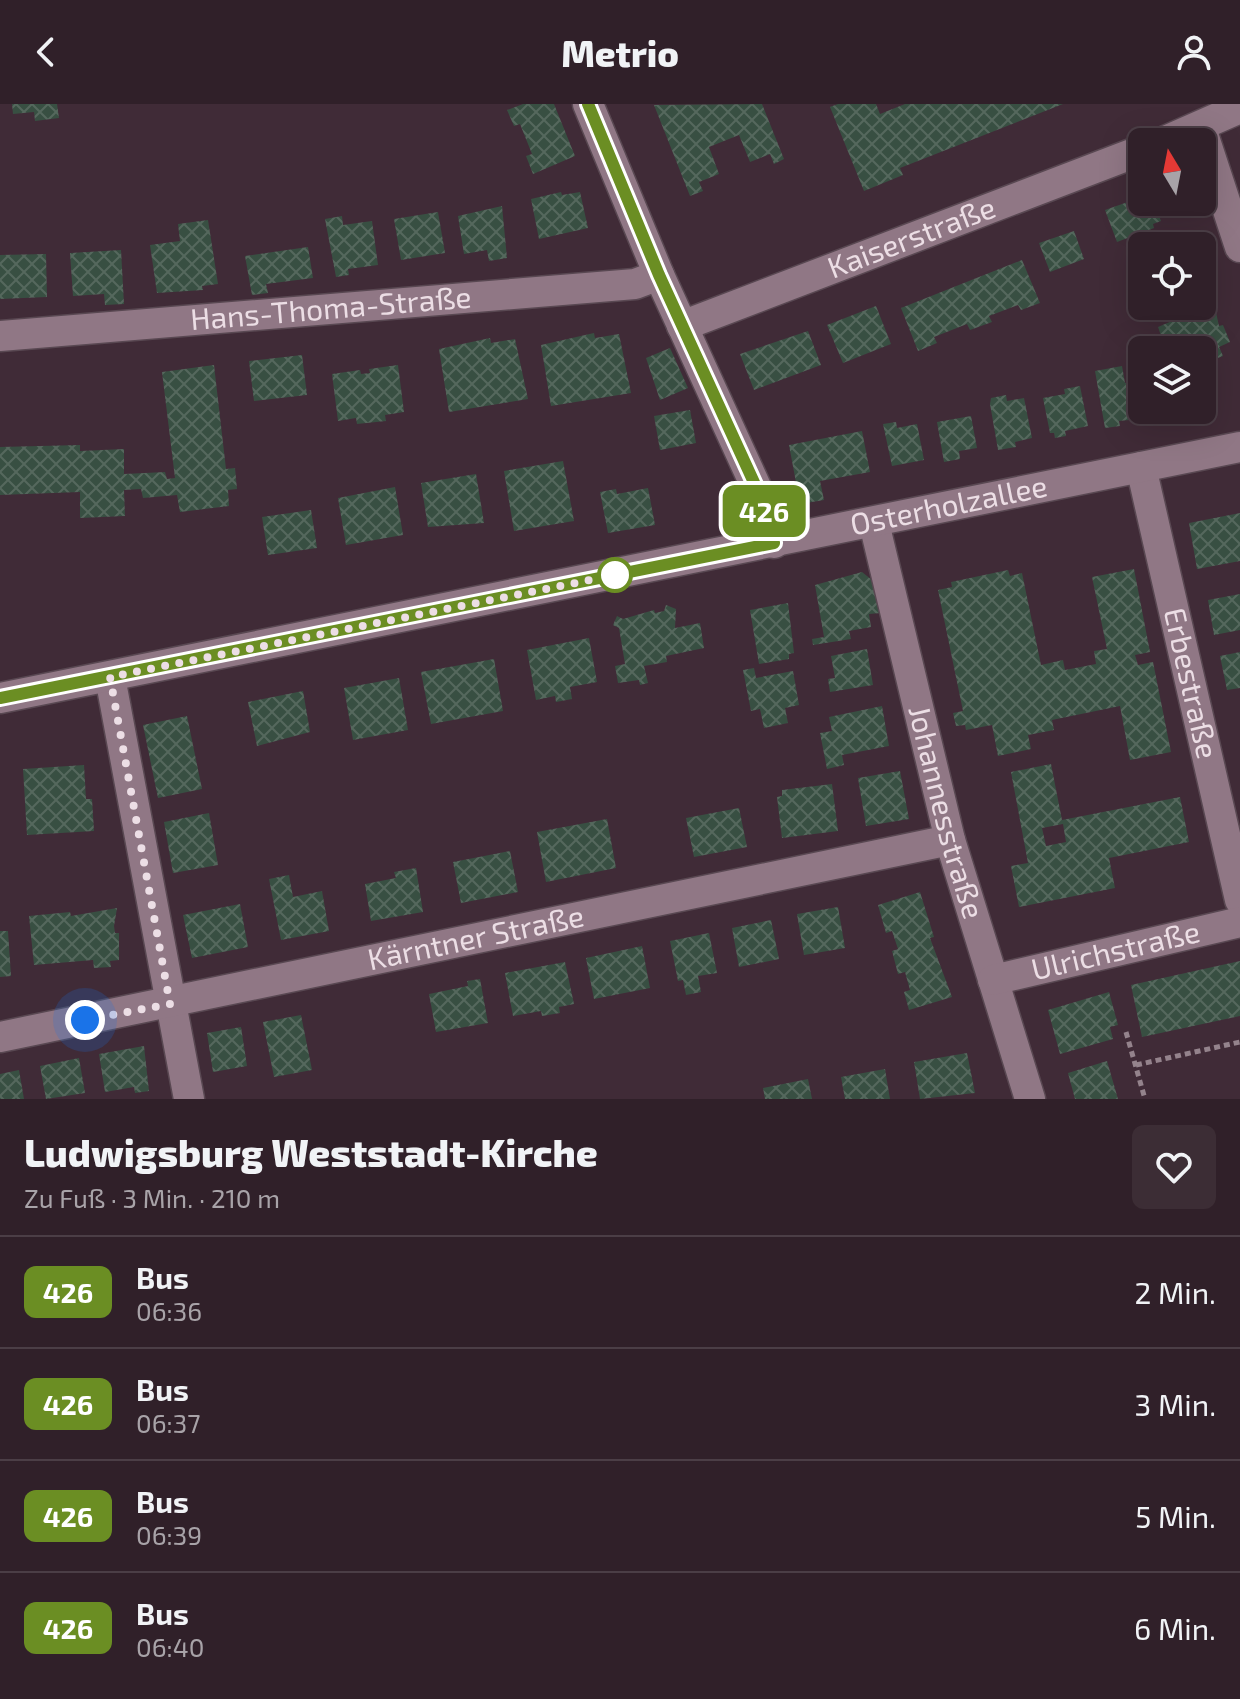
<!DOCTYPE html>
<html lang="de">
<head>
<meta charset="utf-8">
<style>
	:root { --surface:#302029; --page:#3c2d35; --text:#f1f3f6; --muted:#a8a3a8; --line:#4b3e46 }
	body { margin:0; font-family:"Exo 2",sans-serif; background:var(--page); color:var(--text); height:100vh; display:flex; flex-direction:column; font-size:30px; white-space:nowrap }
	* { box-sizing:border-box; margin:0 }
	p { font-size:26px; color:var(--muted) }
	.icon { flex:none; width:44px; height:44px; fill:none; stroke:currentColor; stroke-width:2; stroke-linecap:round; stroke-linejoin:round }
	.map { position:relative; height:995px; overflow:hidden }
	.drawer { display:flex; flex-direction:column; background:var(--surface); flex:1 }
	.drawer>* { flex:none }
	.badge { padding:0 16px; border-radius:12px; font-size:28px; line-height:52px }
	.needle { width:52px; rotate:350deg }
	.tools { position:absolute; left:1128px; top:24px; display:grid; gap:16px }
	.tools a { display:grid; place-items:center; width:88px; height:88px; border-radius:12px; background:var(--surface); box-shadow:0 8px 32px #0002,0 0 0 2px var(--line); font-size:40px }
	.you { position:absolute; width:40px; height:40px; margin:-20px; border:6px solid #fff; border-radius:50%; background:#1a73e8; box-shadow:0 0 0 12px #1a73e833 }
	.map>.badge { position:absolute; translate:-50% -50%; box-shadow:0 0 0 4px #fff }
	.round { display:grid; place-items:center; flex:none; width:84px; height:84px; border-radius:12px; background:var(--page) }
	.head { display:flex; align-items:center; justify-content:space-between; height:136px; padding:0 24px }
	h1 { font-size:38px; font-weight:800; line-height:60px }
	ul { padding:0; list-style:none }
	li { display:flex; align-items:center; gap:24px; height:112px; padding:0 24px; border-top:2px solid var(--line) }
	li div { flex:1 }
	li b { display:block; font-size:30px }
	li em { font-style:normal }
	li .badge { min-width:88px; font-weight:700; text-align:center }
	header { display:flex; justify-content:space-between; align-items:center; height:104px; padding:0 24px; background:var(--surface); font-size:36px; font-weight:800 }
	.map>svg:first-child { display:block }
	.building { fill:url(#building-cross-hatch); fill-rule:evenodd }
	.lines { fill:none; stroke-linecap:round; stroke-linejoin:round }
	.street-casing { stroke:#594852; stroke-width:33 }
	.path { stroke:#94838c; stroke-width:5; stroke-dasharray:6 4; stroke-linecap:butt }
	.street { stroke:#907785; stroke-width:30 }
	.line-casing { stroke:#fff; stroke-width:18 }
	.line { stroke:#6b8e23; stroke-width:12 }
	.walk { stroke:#ecdee5; stroke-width:8; stroke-dasharray:0 14.4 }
	.stop-dot { fill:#fff; stroke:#6b8e23; stroke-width:4 }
	.labels { text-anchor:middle; stroke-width:8; stroke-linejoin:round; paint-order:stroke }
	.street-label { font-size:30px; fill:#ecdee5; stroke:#35212d }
</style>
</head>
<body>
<header><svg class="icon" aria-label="back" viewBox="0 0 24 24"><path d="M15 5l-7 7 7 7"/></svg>Metrio<svg class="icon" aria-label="person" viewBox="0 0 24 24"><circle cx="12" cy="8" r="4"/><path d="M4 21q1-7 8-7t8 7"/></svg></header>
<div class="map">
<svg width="1240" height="995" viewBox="0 0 1240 995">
	<defs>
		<pattern id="building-cross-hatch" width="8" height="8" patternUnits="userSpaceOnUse" patternTransform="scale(2)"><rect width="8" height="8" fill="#384f42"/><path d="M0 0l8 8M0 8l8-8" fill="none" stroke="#55685d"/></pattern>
	</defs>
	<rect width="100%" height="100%" fill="#402b37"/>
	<!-- building -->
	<g class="building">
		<path d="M12 0H57L59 14 35 17 34 8 13 10Z"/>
		<path d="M523 0H554L575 52 533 70 526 52 532 50 520 20 514 22 507 6Z"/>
		<path d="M762 0 784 55 774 60 770 50 750 58 739 31 709 43 719 70 699 78 703 87 690 92 654 1Z"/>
		<path d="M838 0H876L880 10 905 0H1063L900 64 903 71 864 87 830 3Z"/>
		<path d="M561 88 562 91 580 88 588 124 539 135 531 95Z"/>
		<path d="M1142 93 1148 107 1156 104 1161 117 1153 120 1154 124 1117 138 1105 106Z"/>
		<path d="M502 102 507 154 489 157 487 146 464 150 458 112Z"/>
		<path d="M438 108 445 149 401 156 394 115Z"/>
		<path d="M342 112 343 121 372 117 378 161 348 165 349 171 336 173 325 115Z"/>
		<path d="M208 116 218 180 202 182 203 186 157 189 150 141 180 137 178 120Z"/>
		<path d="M1074 127 1084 155 1050 168 1039 139Z"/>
		<path d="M1187 128 1191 142H1147V141Z"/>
		<path d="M308 143 313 174 266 180 268 189 252 191 245 152Z"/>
		<path d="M121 146 124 200 105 201 104 190 73 192 70 149Z"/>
		<path d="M46 150 47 193 0 195V151Z"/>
		<path d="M1022 156 1040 199 1021 206 1018 201 989 212 992 218 970 226 967 220 934 233 937 239 918 247 901 204Z"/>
		<path d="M1214 199 1219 222 1223 221 1230 238 1219 243 1223 252 1202 260V246H1166L1158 223Z"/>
		<path d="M876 202 891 240 843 259 827 221Z"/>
		<path d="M808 227 821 261 754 286 740 250Z"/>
		<path d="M594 229 595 234 619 230 631 289 551 302 541 241Z"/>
		<path d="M490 234 491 239 515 235 528 295 449 308 439 245Z"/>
		<path d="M670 244 688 284 660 296 646 254Z"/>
		<path d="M302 251 307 291 254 297 249 257Z"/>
		<path d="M214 261 226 365 235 364 237 385 228 386 229 402 180 408 177 391 143 394 141 385 124 386 125 412 80 414V388L0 391V343L80 341V347L124 345V370L165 368 167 375 175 374 162 268Z"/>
		<path d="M398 261 404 308 385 311 386 317 357 320 356 314 338 317 332 270 360 266 361 270 370 269 369 265Z"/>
		<path d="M1122 262 1125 279 1142 276V306H1159L1160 313 1119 317 1120 322 1105 324 1095 267Z"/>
		<path d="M1080 282 1088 322 1065 327 1066 332 1055 334 1054 329H1050L1043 294 1065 290 1064 285Z"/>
		<path d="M1006 291 1007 297 1024 294 1032 334 1015 338 1016 343 998 346 990 300 991 294Z"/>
		<path d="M690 306 696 339 660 346 654 312Z"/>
		<path d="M971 312 977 344 959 347 960 355 944 358 937 318Z"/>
		<path d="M896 318 897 324 917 320 924 356 892 362 883 320Z"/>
		<path d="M862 327 870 368 820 377 824 396 800 400 789 341Z"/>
		<path d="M563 357 574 417 514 427 504 367Z"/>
		<path d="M476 370 484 419 428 423 421 379Z"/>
		<path d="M395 383 403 431 346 441 338 394Z"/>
		<path d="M648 384 655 421 608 429 600 388 616 385 617 390Z"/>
		<path d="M311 406 317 444 268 451 262 413Z"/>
		<path d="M1240 409V457L1197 465 1189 419Z"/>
		<path d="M1134 465 1150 548 1135 551 1138 561 1153 558 1171 648 1130 656 1120 602 1052 616 1054 626 1028 631 1031 645 998 652 992 621 966 626 965 621 956 622 953 609 963 607 938 486 952 483 951 478 1008 466 1010 472 1022 469 1041 561 1063 556 1065 566 1096 560 1094 547 1107 545 1092 473Z"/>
		<path d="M862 468 877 480 881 509 869 510 871 523 849 527 851 535 813 541 812 535 824 533 815 481Z"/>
		<path d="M1240 490V526L1214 531 1208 496Z"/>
		<path d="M788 499 794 549 789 550V555L759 560 750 506Z"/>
		<path d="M666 501 676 505 675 524 700 519 704 544 666 552 667 558 644 562 648 579 640 581 639 576 618 579 615 562 625 560 619 524 613 521 617 512 623 515 654 506 655 509 664 507Z"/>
		<path d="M589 534 597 578 570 583 572 595 556 598 555 592 536 596 527 546Z"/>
		<path d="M867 545 873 581 830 588 828 575 835 574 831 552Z"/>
		<path d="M1240 548V584L1227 586 1220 552Z"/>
		<path d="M494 555 503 607 431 620 421 568Z"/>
		<path d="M754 564 756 574 793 567 799 601 785 604 788 619 764 624 760 605 751 607 743 566Z"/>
		<path d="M399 574 408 626 353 636 344 584Z"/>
		<path d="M303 587 310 628 257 642 248 598Z"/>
		<path d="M882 602 889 642 842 651 844 661 827 665 820 629 832 627 829 613Z"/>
		<path d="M187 612 202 685 158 694 143 621Z"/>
		<path d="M1051 660 1062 716 1180 693 1189 738 1109 754 1115 784 1019 803 1011 762 1028 759 1011 668ZM1063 720 1066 738 1046 742 1042 724Z"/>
		<path d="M84 661 86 695H92L94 727 27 731 23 665Z"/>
		<path d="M900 667 909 715 866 722 858 674Z"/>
		<path d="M832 680 838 727 782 734 777 693 782 692V686Z"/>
		<path d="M739 704 747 743 694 753 686 714Z"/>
		<path d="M209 709 218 761 173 769 164 718Z"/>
		<path d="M607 715 616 764 546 778 537 728Z"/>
		<path d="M510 747 518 788 461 799 453 758Z"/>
		<path d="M416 764 423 808 371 817 365 780 396 774 394 768Z"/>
		<path d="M289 771 293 793 322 787 329 827 281 836 269 775Z"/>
		<path d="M920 788 934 833 930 834 952 893 909 906 904 888 910 886 905 868 898 870 892 847 898 845 892 827 886 829 878 801Z"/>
		<path d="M240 800 248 843 192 854 183 811Z"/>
		<path d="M838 803 845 844 804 851 797 810Z"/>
		<path d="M117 804 114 822 115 829H119V856L110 857 111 863 94 864 93 856 34 861 29 812 70 808 71 812Z"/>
		<path d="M771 816 779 855 739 863 732 824Z"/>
		<path d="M0 827H8L11 872 0 873Z"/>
		<path d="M709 829 717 869 698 872 701 888 686 891 683 876 678 877 670 837Z"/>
		<path d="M642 842 650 884 594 895 586 854Z"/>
		<path d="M1240 857V912L1142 933 1131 881Z"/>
		<path d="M565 858 574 900 559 903 560 909 542 912 541 907 513 912 505 869Z"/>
		<path d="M480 875 488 919 436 928 429 890 468 882 467 877Z"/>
		<path d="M1109 888 1118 921 1110 923 1113 935 1060 950 1048 906Z"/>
		<path d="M301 911 312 966 274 973 263 918Z"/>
		<path d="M241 923 247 962 213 968 207 929Z"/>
		<path d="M144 942 149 987 135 989 134 983 105 988 99 950Z"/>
		<path d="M967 949 975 989 920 995 914 958Z"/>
		<path d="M79 954 85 989 46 995 40 962Z"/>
		<path d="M1107 957 1118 995H1075L1068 969Z"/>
		<path d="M885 965 890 995H845L841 973Z"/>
		<path d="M19 966 24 995H0V970Z"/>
		<path d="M808 975 812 995H765L763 984Z"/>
	</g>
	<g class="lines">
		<!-- street casing -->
		<g class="street-casing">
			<g id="street">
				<path d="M588 0 659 171 757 385 774 439"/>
				<path d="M1201 24 1240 143"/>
				<path d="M1163 38 1240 4"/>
				<path id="s1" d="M682 222 1142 46"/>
				<path id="s2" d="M0 232 635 180 659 171"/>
				<path id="s3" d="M1141 363 1240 796"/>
				<path id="s4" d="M874 419 950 736 1030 995"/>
				<path d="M110 573 189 995"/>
				<path id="s5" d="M0 594 1240 343"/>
				<path id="s6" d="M993 876 1240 818"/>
				<path id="s7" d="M0 933 950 736"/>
			</g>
		</g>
		<!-- path -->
		<g class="path">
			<path d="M1126 928 1145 995"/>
			<path d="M1136 961 1240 938"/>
		</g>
		<!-- street -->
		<use href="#street" class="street"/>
	</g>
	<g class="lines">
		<!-- line casing -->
		<g class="line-casing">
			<path id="line" d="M0 594 774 439 757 385 659 171 588 0"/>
		</g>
		<!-- line -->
		<use href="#line" class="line"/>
		<!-- walk -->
		<path class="walk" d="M85 916 170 900 110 573 615 471"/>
	</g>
	<!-- markers -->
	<circle class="stop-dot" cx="615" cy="471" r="16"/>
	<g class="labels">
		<!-- street labels -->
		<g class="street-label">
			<text dy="10" stroke="none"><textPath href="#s1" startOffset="246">Kaiserstraße</textPath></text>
			<text dy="10" stroke="none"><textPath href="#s2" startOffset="332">Hans-Thoma-Straße</textPath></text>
			<text dy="10" stroke="none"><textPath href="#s5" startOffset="968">Osterholzallee</textPath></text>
			<text dy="10" stroke="none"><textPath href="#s3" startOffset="222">Erbestraße</textPath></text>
			<text dy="10" stroke="none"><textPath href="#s4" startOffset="298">Johannesstraße</textPath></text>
			<text dy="10" stroke="none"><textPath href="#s7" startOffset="486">Kärntner Straße</textPath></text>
			<text dy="10" stroke="none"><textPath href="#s6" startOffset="126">Ulrichstraße</textPath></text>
		</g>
	</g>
</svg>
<div class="tools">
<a><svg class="needle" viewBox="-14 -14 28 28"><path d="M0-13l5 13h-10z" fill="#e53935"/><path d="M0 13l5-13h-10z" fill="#a8a3a8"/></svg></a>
<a><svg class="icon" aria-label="locate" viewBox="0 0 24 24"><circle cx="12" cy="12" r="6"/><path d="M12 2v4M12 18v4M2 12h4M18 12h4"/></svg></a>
<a><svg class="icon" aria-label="layers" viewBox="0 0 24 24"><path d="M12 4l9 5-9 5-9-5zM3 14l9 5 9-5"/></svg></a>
</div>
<div class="you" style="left:85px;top:916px"></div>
<b class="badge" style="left:764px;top:407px;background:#6b8e23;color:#fff">426</b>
</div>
<section class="drawer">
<div class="head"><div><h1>Ludwigsburg Weststadt-Kirche</h1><p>Zu Fuß · 3 Min. · 210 m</p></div><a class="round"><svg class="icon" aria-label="heart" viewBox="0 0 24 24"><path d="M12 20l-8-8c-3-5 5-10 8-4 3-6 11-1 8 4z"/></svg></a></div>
<ul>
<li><span class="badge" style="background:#6b8e23;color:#fff">426</span><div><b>Bus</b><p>06:36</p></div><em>2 Min.</em></li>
<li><span class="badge" style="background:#6b8e23;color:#fff">426</span><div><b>Bus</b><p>06:37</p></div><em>3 Min.</em></li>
<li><span class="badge" style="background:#6b8e23;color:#fff">426</span><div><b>Bus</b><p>06:39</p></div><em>5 Min.</em></li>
<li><span class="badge" style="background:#6b8e23;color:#fff">426</span><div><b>Bus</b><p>06:40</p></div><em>6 Min.</em></li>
</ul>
</section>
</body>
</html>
